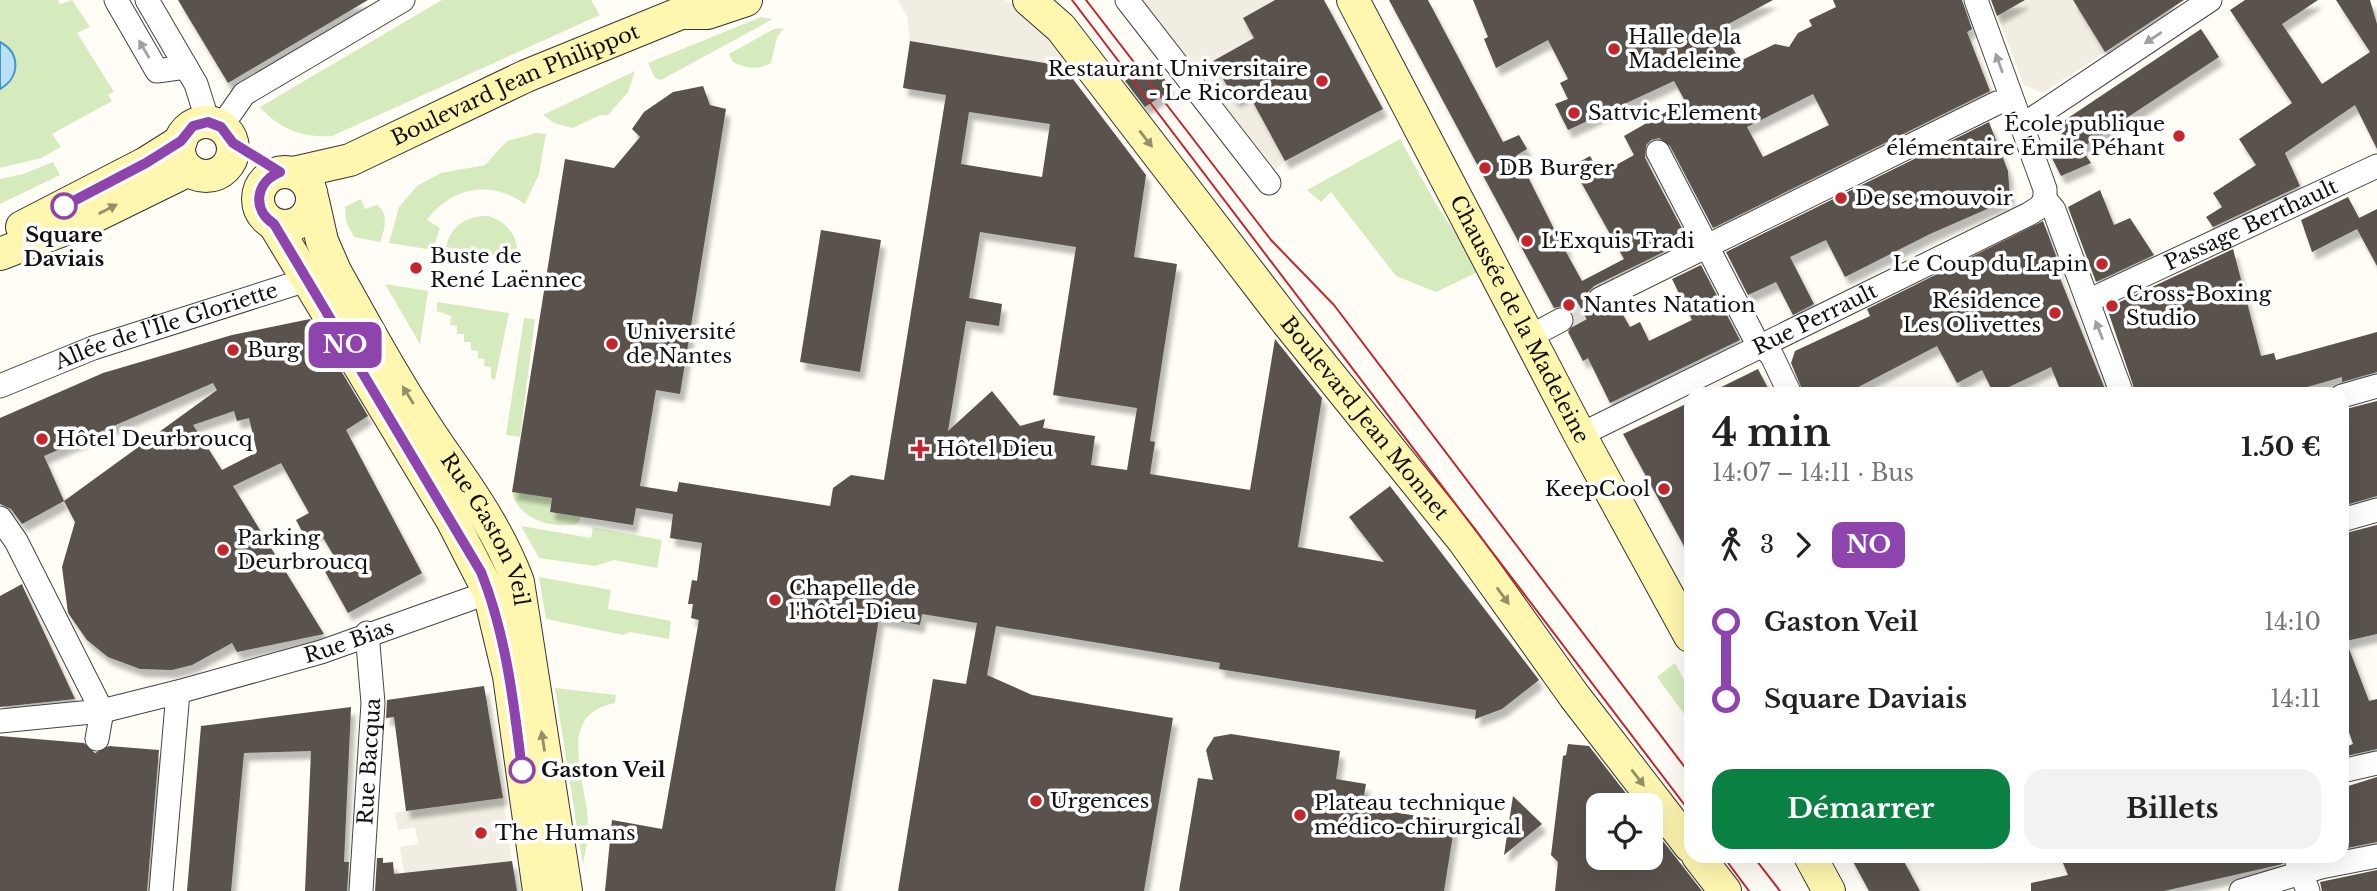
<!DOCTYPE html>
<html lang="fr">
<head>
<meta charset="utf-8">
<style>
	:root { --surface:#fff; --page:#f2f2f2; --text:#222; --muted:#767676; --accent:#0b8043 }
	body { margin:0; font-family:"Libre Baskerville",serif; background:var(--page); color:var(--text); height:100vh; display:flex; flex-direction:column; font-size:26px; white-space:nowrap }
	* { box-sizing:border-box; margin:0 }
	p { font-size:23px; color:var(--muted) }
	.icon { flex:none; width:38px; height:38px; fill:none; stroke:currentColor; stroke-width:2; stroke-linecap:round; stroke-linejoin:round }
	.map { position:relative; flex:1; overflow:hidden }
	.details { position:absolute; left:1684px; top:387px; width:665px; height:476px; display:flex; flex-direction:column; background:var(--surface); border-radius:21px; box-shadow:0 7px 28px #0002 }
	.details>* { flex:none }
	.badge { padding:0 14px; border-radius:10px; font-size:24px; line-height:46px }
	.buttons { position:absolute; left:1586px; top:793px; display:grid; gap:14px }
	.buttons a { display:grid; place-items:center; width:77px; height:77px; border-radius:14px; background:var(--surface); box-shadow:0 7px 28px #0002; font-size:35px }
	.map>.badge { position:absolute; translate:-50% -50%; box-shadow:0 0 0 4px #fff }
	.legs { display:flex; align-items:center; gap:10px; height:77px; padding:0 28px; font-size:23px }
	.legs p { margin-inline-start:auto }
	.summary { display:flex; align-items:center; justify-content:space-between; height:119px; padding:0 28px }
	h1 { font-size:38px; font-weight:700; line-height:52px }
	.cta { display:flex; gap:14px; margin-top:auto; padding:14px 28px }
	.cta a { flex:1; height:80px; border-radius:21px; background:var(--accent); color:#fff; font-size:28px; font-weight:700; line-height:80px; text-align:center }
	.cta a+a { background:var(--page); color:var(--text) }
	ul { padding:0 28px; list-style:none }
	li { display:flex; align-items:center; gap:24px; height:77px; font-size:26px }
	li i { display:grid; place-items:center; width:10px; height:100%; margin:0 9px; background:currentColor }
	li i::after { content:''; width:18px; height:18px; margin:-9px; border:5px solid; border-radius:50%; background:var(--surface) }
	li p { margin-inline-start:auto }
	li:first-child i { background:linear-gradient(#0000 50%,currentColor 0) }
	li:last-child i { background:linear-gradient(currentColor 50%,#0000 0) }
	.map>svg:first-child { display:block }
	.green { fill:#d5ebbd }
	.plaza { fill:#f1ede2 }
	.water { fill:#b9e0f7; stroke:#3f96cf; stroke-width:2 }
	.building { fill:#5a524d; fill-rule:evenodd; filter:url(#shadow) }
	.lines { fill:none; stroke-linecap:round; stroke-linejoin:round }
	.street-tunnel { stroke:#dbdad3; stroke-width:23; stroke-dasharray:23 11; stroke-linecap:butt }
	.street-casing { stroke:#444; stroke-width:25 }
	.secondary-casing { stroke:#333; stroke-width:34 }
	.street { stroke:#fff; stroke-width:23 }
	.secondary { stroke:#fff6b0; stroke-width:32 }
	.tram { stroke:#c4262e; stroke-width:2 }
	.oneway { fill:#a0a0a0 }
	.oneway2 { fill:#948f68 }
	.line-1-casing { stroke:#fff; stroke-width:16 }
	.line-1 { stroke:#8e44ad; stroke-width:10 }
	.poi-dot { fill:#c4262e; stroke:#fff; stroke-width:2.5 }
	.stop-1-dot { fill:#fff; stroke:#8e44ad; stroke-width:3.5 }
	.labels { text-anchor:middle; stroke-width:7; stroke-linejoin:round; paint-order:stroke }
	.poi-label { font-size:21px; fill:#111; stroke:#fff; text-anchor:start }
	.street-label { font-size:21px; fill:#111; stroke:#fff }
	.stop-label { font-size:21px; font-weight:bold; fill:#111; stroke:#fff }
</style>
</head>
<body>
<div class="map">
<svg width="2377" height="891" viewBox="0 0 2377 891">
	<defs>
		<filter id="shadow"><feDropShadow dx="4.5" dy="8" stdDeviation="2" flood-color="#0004"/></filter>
	</defs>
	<rect width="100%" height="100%" fill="#fffdf5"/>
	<!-- green -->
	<g class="green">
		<path d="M0 0H58L60 4 72 0 90 27 77 33 114 92 108 95 112 101 52 134 61 147 41 158 0 168Z"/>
		<path d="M442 0H591L600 15 332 136C303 138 279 129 260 107Z"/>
		<path d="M761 17 773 19 661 80 655 78 648 63Z"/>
		<path d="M784 28 777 37 771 63C757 70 747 69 733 62L729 54 774 29Z"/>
		<path d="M635 71 628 92 608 115H600L573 128 554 123 543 115Z"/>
		<path d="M536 133 546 134 539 174 525 204C492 180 452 186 427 220L440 228 433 250 389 243 399 207 417 186 441 173 485 165 507 141Z"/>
		<path d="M1400 139 1436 204 1480 271 1436 292 1396 276 1331 192 1321 202 1307 190Z"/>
		<path d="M53 162 60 175 0 204V179L23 174Z"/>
		<path d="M361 199 365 209 377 205C389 213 385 230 380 242L354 237 346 221 345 207Z"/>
		<path d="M488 216C508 222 520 238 517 259L446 247C450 226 467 215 488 216Z"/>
		<path d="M385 284 428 291 420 344Z"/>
		<path d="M437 302 509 313 495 380 491 378V367L484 366 485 359 478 358V351L471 350V342H464V334H457V326L450 325 451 316 437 311Z"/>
		<path d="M524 318 535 319 520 437 506 435Z"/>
		<path d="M512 492 552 498 550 512 581 517 578 524C552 529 519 520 512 492Z"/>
		<path d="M521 526 591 538 593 527 662 540 657 568 614 560 595 566 539 558Z"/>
		<path d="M539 577 611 590 608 609 671 621 669 639 630 632 623 635 546 619Z"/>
		<path d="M1675 663 1690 691V722L1657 677Z"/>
		<path d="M555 688 616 695 615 703C552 715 589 784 588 828 588 840 585 853 583 865Z"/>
	</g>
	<!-- plaza -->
	<g class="plaza">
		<path d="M897 0H1005L1034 18 1070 65 1063 66 910 41 907 16Z"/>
		<path d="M1118 0H1275L1243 18 1258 45H1242L1213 61 1234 100 1248 93 1285 161 1262 181Z"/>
		<path d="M2025 0H2073L2105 52 2043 93 2024 85 1997 15Z"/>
		<path d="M503 798 512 861 404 873 400 847 418 844 415 827 398 830 395 813Z"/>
	</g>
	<!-- water -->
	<path class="water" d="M0 42C21 53 20 78 0 89Z"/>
	<!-- building -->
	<g class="building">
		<path d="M178 0H368L228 83Z"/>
		<path d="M1275 0H1324L1383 109 1285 161 1248 93 1235 100 1213 61 1254 38 1243 18Z"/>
		<path d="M1389 0H1428L1503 142 1519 135 1527 149 1517 155 1561 243 1567 245 1566 252 1582 281 1624 259 1572 166 1590 156 1600 174 1634 155 1624 136 1685 101 1674 81 1568 130 1555 104 1568 99 1560 83 1568 79 1548 40 1496 68 1484 39 1488 37 1473 0H1773L1721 28 1740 61 1775 44 1789 47 1798 33 1812 26 1809 20 1836 7 1833 0H1962L1972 29 1967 32 1990 91 1713 228 1670 146 1659 138 1651 140 1646 145 1645 158 1688 240 1594 286 1588 292 1587 305 1600 313 1618 306 1630 327 1640 322 1649 341 1692 320 1672 279 1701 265 1740 340 1610 403 1588 358 1583 361 1568 332 1575 321 1573 313 1562 306 1554 308ZM1813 94 1829 125 1763 157 1747 127Z"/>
		<path d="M1991 0H2025L1997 16Z"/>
		<path d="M2073 0H2184L2105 52Z"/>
		<path d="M2245 0H2318L2282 24 2322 84 2370 52 2336 0H2370L2377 24V149L2355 105 2285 153 2300 186 2213 227 2206 217 2222 207 2213 193 2256 165 2239 139 2292 103 2230 10Z"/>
		<path d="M2201 29 2219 57 2081 148 2091 163 2061 176 2047 148 2064 137 2056 126Z"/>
		<path d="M910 41 1063 66 1146 175 1134 257 1177 264 1150 441 1155 442 1150 474 1250 490 1275 339 1322 398 1298 547 1384 562 1349 517 1390 486 1539 680 1502 709 1475 719 1476 710 1219 669 1220 663 996 626 987 675 1032 695 1173 718 1144 891H898L933 679 966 684 977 623 922 614 920 625 879 618 835 891H605L612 820 662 829 699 620 691 618 693 604H688L692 580 697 581 702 543 670 538 673 514 636 508 633 525 550 512 552 498 512 492 565 159 614 168 640 137 632 129 644 112 673 92 703 86 710 105 726 109 680 394 656 390 640 486 677 492 679 482 830 506 833 488 851 475 884 480 946 95 903 88ZM969 112 1050 124 1042 177 961 164ZM980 232 1076 247 1053 395 1137 408 1127 470 1091 465 1095 436 1043 428 1045 419 1020 426 992 391 948 431 966 321 999 326 1002 304 969 298Z"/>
		<path d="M1151 61 1172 89 1145 107 1125 81Z"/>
		<path d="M1989 122 2008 171 2010 199 1930 234 1845 277 1826 240 1790 257 1814 304 1793 315 1776 282 1748 295 1726 252Z"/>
		<path d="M2100 190 2114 225 2130 218 2154 255 2096 282 2068 207Z"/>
		<path d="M2348 197 2359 218 2377 209V266L2357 229 2312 252 2301 220Z"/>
		<path d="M2043 221 2061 269 2055 266 2107 394H2062L2051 367 1994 394 1982 370 1957 383 1937 346 1845 394H1804L1791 363 1795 351 1870 316 1867 309Z"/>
		<path d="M821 230 881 240 860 372 800 362Z"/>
		<path d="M2233 249 2261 356 2274 353 2276 360 2377 332V372L2342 382V377L2283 394H2136L2107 308Z"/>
		<path d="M310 319 368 416 346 430 422 573 348 613 323 568 337 561 319 531 305 537 296 520 309 513 281 463 233 486 324 634 237 652 232 643 192 665 172 670 140 669 108 657 87 640 68 613 62 567 75 522 64 501 22 524 11 509 0 504V418L103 373 232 335ZM213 383 217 390 64 501 44 456ZM234 411 237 421 249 418 257 452 222 470 193 425Z"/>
		<path d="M1758 369 1771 394H1707Z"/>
		<path d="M2377 401V496L2342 506V410Z"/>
		<path d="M1690 402V557L1623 434Z"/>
		<path d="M2377 525V634L2346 641 2369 701 2377 699V749L2342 757V748L2353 744 2342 712V534Z"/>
		<path d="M22 584 24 589 75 699 0 707V596Z"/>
		<path d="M484 686 503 798 406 811 394 717 386 718 387 700Z"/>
		<path d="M351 707 344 862H349L347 891H305L311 751 244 753 231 891H187L201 726Z"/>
		<path d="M1231 734 1340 751 1336 779 1366 784 1362 807 1455 822 1444 891H1179L1198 778 1213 780 1206 750 1214 737Z"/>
		<path d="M0 736 84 743 95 753 109 746 159 750 147 891H0Z"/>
		<path d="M1568 744 1589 746 1635 805H1598V858H1650V852L1657 853 1659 836 1702 891H1555L1558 862 1551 855 1563 756 1566 755Z"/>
		<path d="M2377 777V842L2342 849V798L2347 797 2345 787Z"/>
		<path d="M1513 796 1542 824 1504 855Z"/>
		<path d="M1850 856H1901L1920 891H1869Z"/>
		<path d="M2060 856H2088L2090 862 2117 856H2281L2283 864 2164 891H2031V883L2068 875Z"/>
		<path d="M377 858H383V863L393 862 394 874 512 861 517 891H375Z"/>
		<path d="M2377 870V891H2322L2320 882Z"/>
	</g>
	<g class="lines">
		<!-- street-tunnel -->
		<path class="street-tunnel" d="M1561 320 1600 299"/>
		<!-- street casing -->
		<g class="street-casing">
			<g id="street">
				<path d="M116 0 157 71 186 67"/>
				<path d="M147 0 196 84 208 122"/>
				<path d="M1127 0 1269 183"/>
				<path d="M1976 0 2045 189V199L2054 210 2122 394"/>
				<path d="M2023 125 2210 0"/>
				<path d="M221 127 244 94 403 0"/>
				<path d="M1658 152 1753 335"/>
				<path d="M1600 299 1997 103"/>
				<path id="s1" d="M2088 301 2377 166"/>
				<path d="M1529 337 1561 320"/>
				<path d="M1762 345 1772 356 1790 394"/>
				<path id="s2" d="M0 386 93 348 322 275"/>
				<path d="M2342 396 2377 386"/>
				<path id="s3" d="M1580 435 2029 214 2040 207 2045 199"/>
				<path d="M0 518 16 541 102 711 97 739"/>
				<path d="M2342 520 2377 510"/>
				<path id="s4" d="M0 721 102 711 178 692 321 652 501 588"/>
				<path d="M2342 771 2377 763"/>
				<path d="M2295 856 2308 891"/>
				<path d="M161 891 178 692"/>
				<path id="s5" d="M361 891 373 703 367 633"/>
				<path d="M2241 891 2321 867 2377 856"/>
			</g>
		</g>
		<!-- secondary casing -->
		<g class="secondary-casing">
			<g id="secondary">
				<path id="s6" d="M1029 0 1061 28 1287 322 1463 540 1575 697 1690 846"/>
				<path id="s7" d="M1353 0 1580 435 1690 636"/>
				<circle cx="206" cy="149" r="27"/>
				<circle cx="285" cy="199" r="27"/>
				<path id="s8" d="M293 173 350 160 526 76 681 13H707L746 0"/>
				<path id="s9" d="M313 201 322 241 335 271C369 332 403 395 443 452 472 493 500 534 518 582L566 891"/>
				<path d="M274 224 452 520 489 592 509 676 539 891"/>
				<path d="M22 227 146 163 181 141"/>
				<path d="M0 254 81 223 189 170"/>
				<path d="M1698 856 1725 891"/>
				<path d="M1810 856 1829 891"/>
			</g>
		</g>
		<!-- street -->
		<use href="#street" class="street"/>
		<!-- secondary -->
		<use href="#secondary" class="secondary"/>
		<!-- tram -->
		<g class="tram">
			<path d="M1072 0 1690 812"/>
			<path d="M1086 0 1271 240 1334 305 1690 774"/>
			<path d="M1723 856 1749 891"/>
			<path d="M1753 856 1780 891"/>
		</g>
	</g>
	<!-- one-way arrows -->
	<defs><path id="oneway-solid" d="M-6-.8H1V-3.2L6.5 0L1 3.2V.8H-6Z" transform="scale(1.75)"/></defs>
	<g class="oneway">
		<use href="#oneway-solid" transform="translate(2153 38) rotate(146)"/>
		<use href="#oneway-solid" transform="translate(144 49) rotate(-120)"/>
		<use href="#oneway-solid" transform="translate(1999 63) rotate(-110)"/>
		<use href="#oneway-solid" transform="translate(2099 330) rotate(-111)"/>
	</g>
	<g class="oneway2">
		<use href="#oneway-solid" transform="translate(1146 139) rotate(52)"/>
		<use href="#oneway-solid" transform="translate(108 209) rotate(-27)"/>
		<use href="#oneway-solid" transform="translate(408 395) rotate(-122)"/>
		<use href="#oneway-solid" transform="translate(1503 596) rotate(54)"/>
		<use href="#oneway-solid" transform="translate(543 741) rotate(-99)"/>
		<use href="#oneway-solid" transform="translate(1638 778) rotate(52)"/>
	</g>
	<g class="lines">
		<!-- line-1 casing -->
		<g class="line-1-casing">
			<path id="line-1" d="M64 206 146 163 181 141 193 126 208 122 221 127 233 143 280 172C255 182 252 210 274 224L481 572C506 634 514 704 522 770"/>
		</g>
		<!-- line-1 -->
		<use href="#line-1" class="line-1"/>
	</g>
	<!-- markers -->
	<g class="poi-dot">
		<circle cx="1614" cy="49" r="7"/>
		<circle cx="1322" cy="81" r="7"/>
		<circle cx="1574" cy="113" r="7"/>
		<circle cx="2179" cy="136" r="7"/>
		<circle cx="1485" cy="168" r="7"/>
		<circle cx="1841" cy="198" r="7"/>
		<circle cx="1527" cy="241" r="7"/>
		<circle cx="2102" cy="264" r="7"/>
		<circle cx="416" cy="268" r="7"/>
		<circle cx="1569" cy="305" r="7"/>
		<circle cx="2112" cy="306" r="7"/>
		<circle cx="2055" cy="313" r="7"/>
		<circle cx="612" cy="344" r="7"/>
		<circle cx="233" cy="350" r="7"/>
		<circle cx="42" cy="439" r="7"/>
		<path d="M916.5 438.5h7v7h7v7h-7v7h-7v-7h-7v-7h7z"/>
		<circle cx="1664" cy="489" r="7"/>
		<circle cx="223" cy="550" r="7"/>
		<circle cx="775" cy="600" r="7"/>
		<circle cx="1036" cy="801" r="7"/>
		<circle cx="1300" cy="815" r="7"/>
		<circle cx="481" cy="833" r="7"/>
	</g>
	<g class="stop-1-dot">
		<circle cx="64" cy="206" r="12"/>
		<circle cx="522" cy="770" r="12"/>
	</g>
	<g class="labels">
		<!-- poi labels -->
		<g class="poi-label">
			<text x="1628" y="44">Halle de la<tspan x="1628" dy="24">Madeleine</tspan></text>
			<text x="1308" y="76" text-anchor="end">Restaurant Universitaire<tspan x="1308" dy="24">- Le Ricordeau</tspan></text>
			<text x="1588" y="120">Sattvic Element</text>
			<text x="2165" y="131" text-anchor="end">École publique<tspan x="2165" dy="24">élémentaire Émile Péhant</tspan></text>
			<text x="1499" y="175">DB Burger</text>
			<text x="1855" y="205">De se mouvoir</text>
			<text x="1541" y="248">L'Exquis Tradi</text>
			<text x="430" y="263">Buste de<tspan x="430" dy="24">René Laënnec</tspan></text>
			<text x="2088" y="271" text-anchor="end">Le Coup du Lapin</text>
			<text x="2126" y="301">Cross-Boxing<tspan x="2126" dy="24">Studio</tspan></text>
			<text x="2041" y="308" text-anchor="end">Résidence<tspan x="2041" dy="24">Les Olivettes</tspan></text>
			<text x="1583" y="312">Nantes Natation</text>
			<text x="626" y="339">Université<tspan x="626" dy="24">de Nantes</tspan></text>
			<text x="247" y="357">Burg</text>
			<text x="56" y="446">Hôtel Deurbroucq</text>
			<text x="936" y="456">Hôtel Dieu</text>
			<text x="1650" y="496" text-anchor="end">KeepCool</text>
			<text x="237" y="545">Parking<tspan x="237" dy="24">Deurbroucq</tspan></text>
			<text x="789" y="595">Chapelle de<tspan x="789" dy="24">l'hôtel-Dieu</tspan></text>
			<text x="1050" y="808">Urgences</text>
			<text x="1314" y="810">Plateau technique<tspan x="1314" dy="24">médico-chirurgical</tspan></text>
			<text x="495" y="840">The Humans</text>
		</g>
		<!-- street labels -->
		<g class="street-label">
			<text dy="7" stroke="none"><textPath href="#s8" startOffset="240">Boulevard Jean Philippot</textPath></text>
			<text dy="7" stroke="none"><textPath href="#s1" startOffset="180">Passage Berthault</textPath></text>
			<text dy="7" stroke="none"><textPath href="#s3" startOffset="262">Rue Perrault</textPath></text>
			<text dy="7" stroke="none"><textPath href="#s7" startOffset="360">Chaussée de la Madeleine</textPath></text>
			<text dy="7" stroke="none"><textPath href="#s2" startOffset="177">Allée de l'Île Gloriette</textPath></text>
			<text dy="7" stroke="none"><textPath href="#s6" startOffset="537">Boulevard Jean Monnet</textPath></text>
			<text dy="7" stroke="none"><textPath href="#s9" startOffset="374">Rue Gaston Veil</textPath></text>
			<text dy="7" stroke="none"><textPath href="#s4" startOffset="359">Rue Bias</textPath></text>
			<text dy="7" stroke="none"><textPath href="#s5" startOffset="130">Rue Bacqua</textPath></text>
		</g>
		<!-- stop labels -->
		<g class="stop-label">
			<text x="64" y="242">Square<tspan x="64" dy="24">Daviais</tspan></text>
			<text x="541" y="777" text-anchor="start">Gaston Veil</text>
		</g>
	</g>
</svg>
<div class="buttons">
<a><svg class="icon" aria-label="locate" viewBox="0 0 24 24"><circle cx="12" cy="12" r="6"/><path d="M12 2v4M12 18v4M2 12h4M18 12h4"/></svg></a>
</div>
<b class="badge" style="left:345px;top:345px;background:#8e44ad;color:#fff">NO</b>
<section class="details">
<div class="summary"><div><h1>4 min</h1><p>14:07 – 14:11 · Bus</p></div><b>1.50 €</b></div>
<div class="legs"><svg class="icon" aria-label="walk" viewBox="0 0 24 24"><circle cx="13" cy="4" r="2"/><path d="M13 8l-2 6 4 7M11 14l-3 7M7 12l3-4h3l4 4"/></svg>3<svg class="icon" aria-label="forward" viewBox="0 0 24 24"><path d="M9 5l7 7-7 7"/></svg><b class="badge" style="background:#8e44ad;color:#fff">NO</b></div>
<ul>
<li><i style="color:#8e44ad"></i><b>Gaston Veil</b><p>14:10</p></li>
<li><i style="color:#8e44ad"></i><b>Square Daviais</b><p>14:11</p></li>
</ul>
<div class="cta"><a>Démarrer</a><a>Billets</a></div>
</section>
</div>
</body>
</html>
